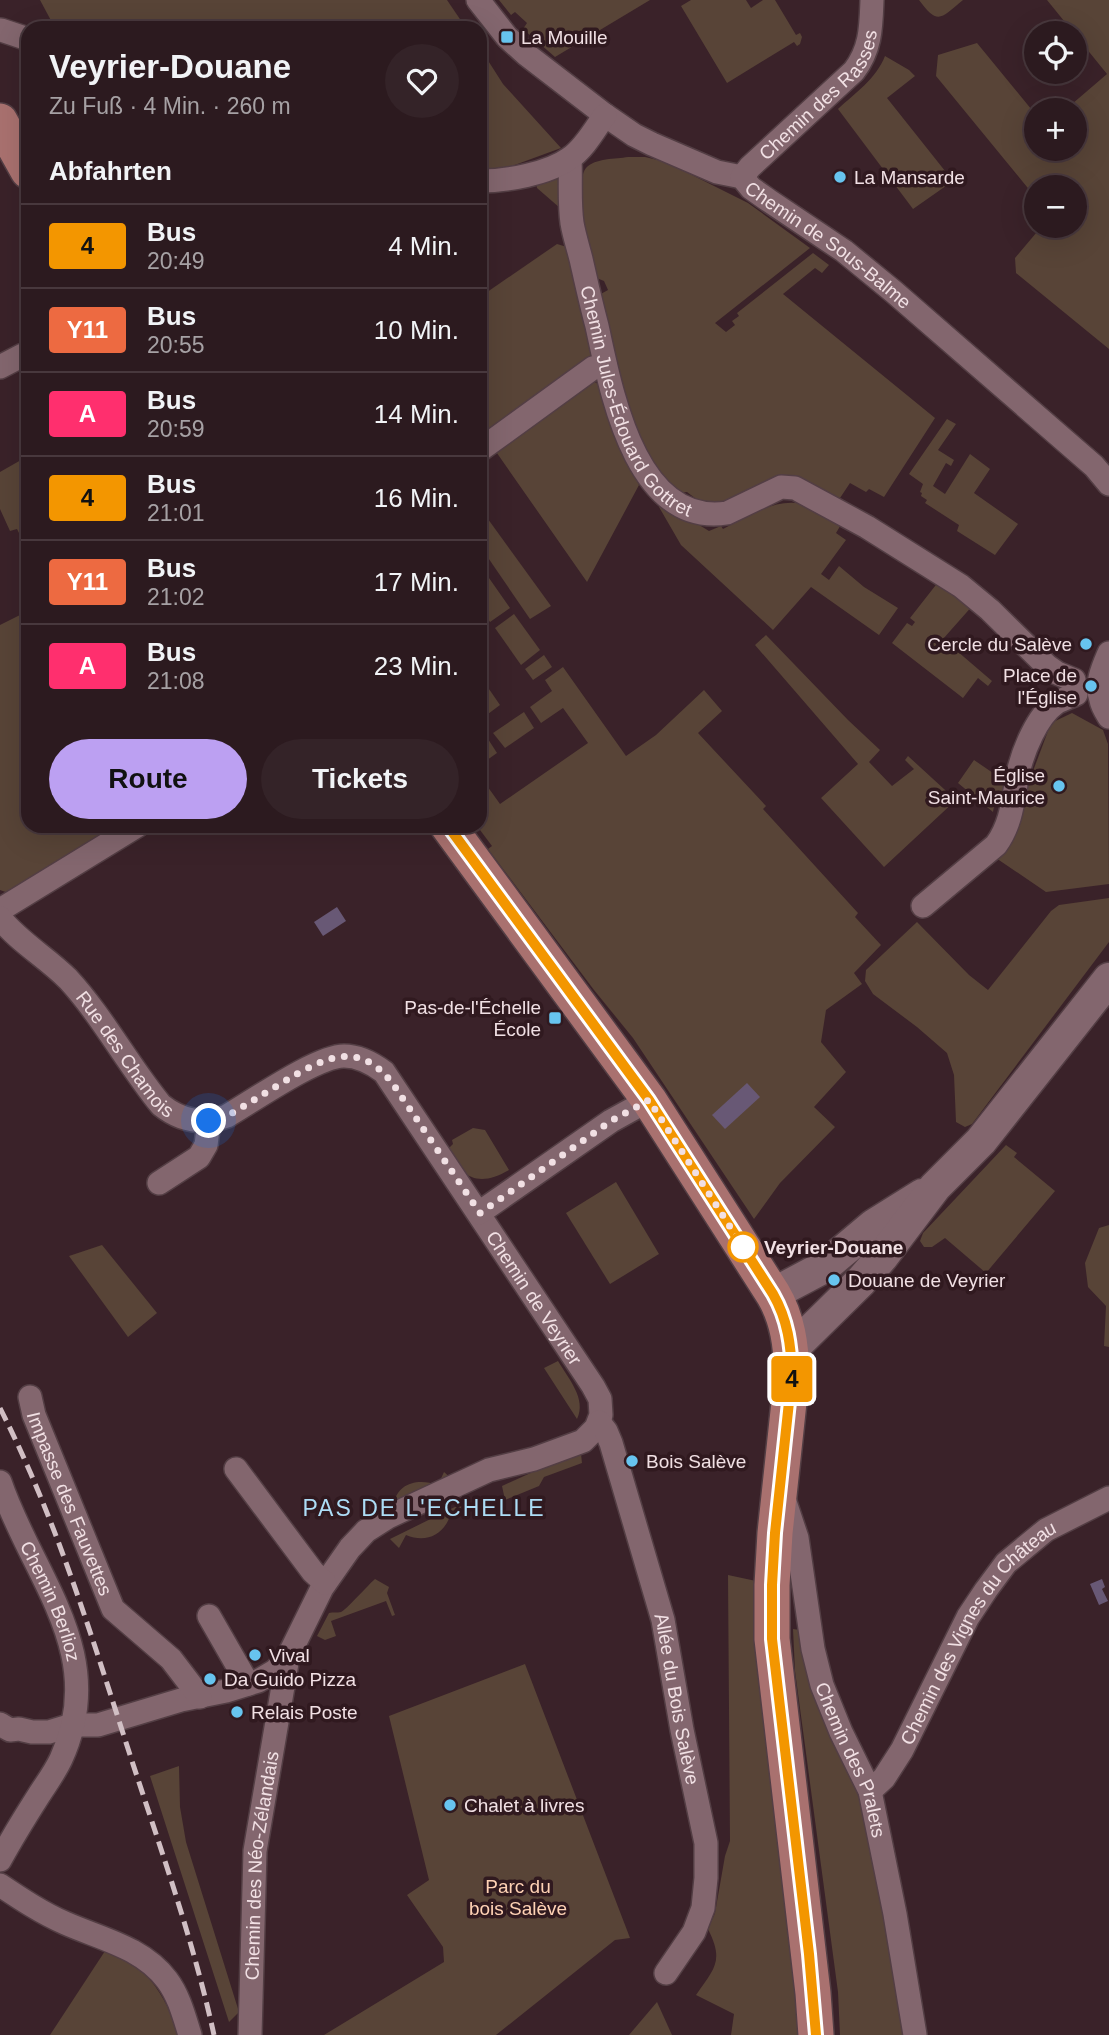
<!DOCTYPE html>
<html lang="de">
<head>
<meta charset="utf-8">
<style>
	:root { --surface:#2c1a1f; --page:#342328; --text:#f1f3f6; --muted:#a6a1a4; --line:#48383d; --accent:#bca0f2 }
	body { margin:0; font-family:Helvetica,sans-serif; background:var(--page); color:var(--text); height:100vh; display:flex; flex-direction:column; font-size:26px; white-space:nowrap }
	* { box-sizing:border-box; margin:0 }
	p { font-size:23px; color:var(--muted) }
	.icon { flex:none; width:38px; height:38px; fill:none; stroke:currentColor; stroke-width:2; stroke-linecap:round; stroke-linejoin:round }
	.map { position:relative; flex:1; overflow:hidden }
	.side { position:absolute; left:21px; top:21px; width:466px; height:812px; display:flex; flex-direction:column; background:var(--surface); border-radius:21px; box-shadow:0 7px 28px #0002,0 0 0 2px var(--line) }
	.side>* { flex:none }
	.badge { padding:0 14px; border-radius:5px; font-size:24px; line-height:46px }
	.controls { position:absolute; left:1024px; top:21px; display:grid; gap:14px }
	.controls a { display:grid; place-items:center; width:63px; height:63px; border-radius:50%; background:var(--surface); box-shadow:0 7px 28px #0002,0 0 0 2px var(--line); font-size:35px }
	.you { position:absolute; width:35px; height:35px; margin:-18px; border:5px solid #fff; border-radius:50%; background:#1a73e8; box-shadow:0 0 0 10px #1a73e833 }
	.map>.badge { position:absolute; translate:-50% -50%; box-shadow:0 0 0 4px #fff }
	h2 { padding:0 28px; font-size:26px; line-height:63px }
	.round { display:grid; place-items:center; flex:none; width:74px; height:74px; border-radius:37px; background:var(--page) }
	.headline { display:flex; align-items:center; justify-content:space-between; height:119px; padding:0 28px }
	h1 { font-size:33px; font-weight:700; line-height:52px }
	.button { display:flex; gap:14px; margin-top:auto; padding:14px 28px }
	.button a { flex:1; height:80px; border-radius:42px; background:var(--accent); color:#111; font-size:28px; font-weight:700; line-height:80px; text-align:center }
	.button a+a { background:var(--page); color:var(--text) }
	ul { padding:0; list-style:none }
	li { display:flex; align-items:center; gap:21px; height:84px; padding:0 28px; border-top:2px solid var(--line) }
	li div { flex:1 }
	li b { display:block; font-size:26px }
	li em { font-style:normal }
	li .badge { min-width:77px; font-weight:700; text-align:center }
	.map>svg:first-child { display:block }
	.green { fill:#584437 }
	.water { fill:#685875 }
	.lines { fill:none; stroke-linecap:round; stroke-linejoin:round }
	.street-casing { stroke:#533e44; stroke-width:26 }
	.secondary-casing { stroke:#533e44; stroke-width:35 }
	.primary-casing { stroke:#533e44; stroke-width:38 }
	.street { stroke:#83666e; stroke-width:23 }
	.secondary { stroke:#83666e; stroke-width:32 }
	.primary { stroke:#a9716f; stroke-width:35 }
	.rail { stroke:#d1bfc4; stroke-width:5; stroke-dasharray:14 7; stroke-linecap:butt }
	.line-casing { stroke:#fff; stroke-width:16 }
	.line { stroke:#f39600; stroke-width:10 }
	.walk { stroke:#f1e0e4; stroke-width:7; stroke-dasharray:0 12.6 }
	.poi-dot { fill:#67c4ef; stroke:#30191f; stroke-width:2.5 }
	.stop-dot { fill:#fff; stroke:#f39600; stroke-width:3.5 }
	.labels { text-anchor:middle; stroke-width:7; stroke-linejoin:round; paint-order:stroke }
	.poi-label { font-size:19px; fill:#f1e0e4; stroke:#30191f; text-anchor:start }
	.street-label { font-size:19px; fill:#f1e0e4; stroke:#30191f }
	.stop-label { font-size:19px; font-weight:bold; fill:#f1e0e4; stroke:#30191f; text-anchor:start }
	.park-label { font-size:19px; fill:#ffd2b5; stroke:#30191f }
	.quarter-label { font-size:23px; letter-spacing:2px; fill:#adddf6; stroke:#30191f }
</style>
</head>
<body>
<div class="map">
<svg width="1109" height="2035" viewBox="0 0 1109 2035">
	<rect width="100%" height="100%" fill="#3a2229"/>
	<!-- green -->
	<g class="green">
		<path d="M40 0H447L466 28H55Z"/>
		<path d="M499 0H650L555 57 523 29 527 23 515 12 511 15Z"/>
		<path d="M691 0H746L751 8 763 0H775L796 35 800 33 802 37 800 44 797 46 794 42 727 83 681 6Z"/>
		<path d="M919 0H963C941 18 938 26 919 0Z"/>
		<path d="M1047 0H1109V349L1016 273 1015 258 1042 226H1074V187H1036V198L936 76 938 55 977 43 1036 115V149H1074V110H1065L1107 74Z"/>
		<path d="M480 48 503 84 561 148 512 166 480 170Z"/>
		<path d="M885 56 909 70 915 76 887 98 953 181 913 209 838 109C855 93 876 79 885 56Z"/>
		<path d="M628 157H645L666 162 748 203 810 248 715 323 726 332 735 325 732 321 739 316 737 313 813 253 829 265 822 273 815 268 783 294 935 418 884 497 869 489 866 492 850 483 836 504 787 478 728 505H704L687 492 679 493 635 445 599 295 608 290 604 281 594 277C591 262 586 248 583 233 581 222 578 176 586 168 595 158 616 159 628 157Z"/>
		<path d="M563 176 560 208 537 188 536 182 539 178Z"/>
		<path d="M557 244 567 247 593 355 550 390 480 440V297Z"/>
		<path d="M590 379 601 386 610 426 639 485 587 582 492 446Z"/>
		<path d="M947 419 956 424 938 450 954 460 951 466 946 463 933 486 945 494 970 454 990 469 974 493 1018 524 995 555 957 531 959 525 925 503 927 500 921 496 922 493 920 492 923 484 909 474Z"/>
		<path d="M28 456V530L20 535 17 529 10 531 0 509V472Z"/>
		<path d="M662 502 709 531 721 526 723 529C749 516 777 496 807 505 819 509 831 517 842 523L836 533 846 540 821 574 829 580 839 566 864 587 898 608 879 635 811 587 773 630 681 545 659 507Z"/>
		<path d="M480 508 551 606 530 619 480 546Z"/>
		<path d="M489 578 510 608 490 622 480 608V600L485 595 480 588V584Z"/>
		<path d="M939 581 974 604 943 639 992 681 988 686 978 678 963 698 892 643 907 623 912 626 915 622 910 618Z"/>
		<path d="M28 611V826H125L11 894 0 890V625Z"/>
		<path d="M514 614 540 650 521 665 495 628Z"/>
		<path d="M766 635 848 720 880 750 869 762 892 786 914 769 905 760 908 756 956 800 884 867 821 798 858 764 755 645Z"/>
		<path d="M544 655 552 667 533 680 525 669Z"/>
		<path d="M563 667 626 756 656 735 704 690 722 711 698 733 766 806 763 809 858 913 855 917 881 945 854 973 862 984 826 1010 821 1042 846 1072 814 1107 835 1127 780 1183 754 1219 633 1038 594 990 488 849 492 846 477 826H480V790L484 787 480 781V776L500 804 588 743 563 708 541 723 530 707 552 691 545 680Z"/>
		<path d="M480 676 500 705 480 720Z"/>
		<path d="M524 712 534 728 505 748 493 733Z"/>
		<path d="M1072 713 1103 730 1108 744 1109 884 1046 892 993 856 1024 795 1051 723Z"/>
		<path d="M488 739 497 753 480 765V745Z"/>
		<path d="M974 760 993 773H1010L1007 798 996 796 993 812 958 783Z"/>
		<path d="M1109 898V942L972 1124 965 1127 956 1122 954 1075 947 1053 917 1027 873 994 865 981 866 970 917 922 969 975 988 990 1051 911 1059 905Z"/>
		<path d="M473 1128 485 1130 509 1170C480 1187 461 1180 449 1148L453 1144 452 1140Z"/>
		<path d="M1006 1145 1017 1153 1014 1157 1055 1191 986 1273 945 1238 932 1247H924L920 1241 923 1233Z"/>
		<path d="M616 1182 659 1254 610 1284 566 1213Z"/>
		<path d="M1109 1225V1347L1104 1346 1106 1306 1088 1287 1085 1263 1099 1228Z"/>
		<path d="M102 1245 157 1313 128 1337 69 1256Z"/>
		<path d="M558 1361C568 1378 587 1399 577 1419L544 1368Z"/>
		<path d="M581 1454 582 1463 544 1477 539 1486 505 1500 502 1486 546 1466Z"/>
		<path d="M444 1472 453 1480 379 1516V1504L393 1506C397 1483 417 1478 438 1485Z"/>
		<path d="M465 1502V1515L451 1513C445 1534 427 1544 406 1535L399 1548 390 1539Z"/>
		<path d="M728 1575 756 1581C753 1654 764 1725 774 1798 785 1877 796 1955 802 2035H731L734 2014 696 1995C715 1968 724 1961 708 1929L715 1913 725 1856 730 1841Z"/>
		<path d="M375 1579 389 1587 387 1593 395 1615 392 1616 386 1601 331 1621 336 1636 325 1640 317 1636 329 1613C333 1612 337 1613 341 1612 345 1611 369 1584 375 1579Z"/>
		<path d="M793 1629 800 1630 870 1809 905 2025 903 2035H840L838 1992 795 1671Z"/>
		<path d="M525 1664 630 1938 615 1940 496 2035H324L444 1962 443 1947 407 1895 429 1880 389 1716Z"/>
		<path d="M179 1766 180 1807 186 1842 239 2012 229 2022 150 1776Z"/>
		<path d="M105 1951C112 1953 119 1955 126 1959 153 1975 170 2006 178 2035H50Z"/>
		<path d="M657 2002 672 2035H629Z"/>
	</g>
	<!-- water -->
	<g class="water">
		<path d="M337 907 346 921 323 936 314 922Z"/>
		<path d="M747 1083 760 1097 725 1129 712 1115Z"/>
		<path d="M1102 1579 1105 1587 1102 1589 1108 1601 1099 1605 1090 1584Z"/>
	</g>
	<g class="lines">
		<!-- street casing -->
		<g class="street-casing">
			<g id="street">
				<path id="s1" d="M478 0 507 37 527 55 605 115 634 135 652 144 717 172 742 177 751 188 768 200 844 251 894 292 1094 466 1109 484"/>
				<path d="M1 30 28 39"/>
				<path id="s2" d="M570 159C571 180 569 202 572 223 574 235 578 247 581 259 586 281 591 304 597 326 611 390 635 527 727 513L781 487 795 488 867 527 961 586 990 610 1047 666 1057 673 1074 680"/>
				<path id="s3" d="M742 177 750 167 854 71C871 49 871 27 872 0"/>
				<path d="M480 181C506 181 548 174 570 158 584 149 595 129 605 115"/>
				<path d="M0 367 23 355"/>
				<path d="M480 450 593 368 605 365"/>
				<path d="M1109 653C1103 667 1095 684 1101 700 1102 706 1106 712 1109 717"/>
				<path d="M923 906 996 845C1012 823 1013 799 1018 773 1023 751 1037 716 1056 703 1063 699 1070 697 1076 694"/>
				<path d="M0 910 137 826"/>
				<path id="s4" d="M0 918C19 942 46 957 68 979 103 1017 128 1065 161 1105 181 1121 202 1125 227 1116 253 1101 317 1056 344 1056 359 1056 372 1063 384 1072L593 1386 600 1399 601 1415 596 1428 583 1441 534 1459 489 1470 388 1517 366 1531 350 1548 322 1588 288 1657 275 1671 258 1681 226 1691 181 1700 98 1725H72L49 1732H32L19 1729 10 1730 0 1724"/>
				<path d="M159 1183 199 1157 206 1145 209 1121"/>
				<path d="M479 1213 611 1121 649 1100"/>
				<path id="s5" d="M30 1397 34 1415 113 1609 171 1659 200 1697"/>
				<path id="s6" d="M599 1422 606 1431 611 1443 663 1620 682 1730 706 1843V1878L703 1908 694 1932 666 1973"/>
				<path d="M236 1469 313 1572 325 1583"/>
				<path id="s7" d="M0 1482C32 1577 110 1653 61 1759 55 1772 46 1784 39 1795 25 1817 12 1838 0 1860"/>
				<path id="s8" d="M784 1499 797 1538 813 1649 822 1685 841 1732 870 1791 895 1914 915 2035"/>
				<path d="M209 1616 248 1684"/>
				<path id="s9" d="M870 1791 884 1778 902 1750 968 1617 986 1590 1006 1563 1046 1530 1109 1498"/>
				<path d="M0 1885C21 1899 42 1913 65 1923 101 1939 142 1947 167 1980 179 1996 184 2016 190 2035"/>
				<path id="s10" d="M250 2035 255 1851 288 1657"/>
			</g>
		</g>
		<!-- secondary casing -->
		<g class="secondary-casing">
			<g id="secondary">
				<path d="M773 1294 824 1267 874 1225 922 1195"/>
				<path d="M791 1350 861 1281 882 1257 935 1187 981 1141 1109 979"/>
			</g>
		</g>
		<!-- primary casing -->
		<g class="primary-casing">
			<g id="primary">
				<path d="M0 121 28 171"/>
				<path d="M448 826 649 1100 773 1294C788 1319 791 1346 792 1374L775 1533 772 1585V1639L813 1993 816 2035"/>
			</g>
		</g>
		<!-- street -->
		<use href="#street" class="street"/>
		<!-- secondary -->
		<use href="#secondary" class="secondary"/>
		<!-- primary -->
		<use href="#primary" class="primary"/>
		<!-- rail -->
		<path class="rail" d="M0 1408C57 1520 93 1641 132 1761 161 1850 194 1943 214 2035"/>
	</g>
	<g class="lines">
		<!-- line casing -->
		<g class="line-casing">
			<path id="line" d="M448 826 649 1100 773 1294C788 1320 791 1346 792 1374L775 1533 772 1585V1639L809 1954 816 2035"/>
		</g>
		<!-- line -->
		<use href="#line" class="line"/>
		<!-- walk -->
		<path class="walk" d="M209 1121 227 1116C246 1105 264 1094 283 1082 324 1058 358 1038 393 1084L480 1213 611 1121 649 1100 743 1247"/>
	</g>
	<!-- markers -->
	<g class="poi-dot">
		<rect x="500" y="30" width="14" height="14" rx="3.5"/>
		<circle cx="840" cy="177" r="7"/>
		<circle cx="1086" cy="644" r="7"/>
		<circle cx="1091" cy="686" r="7"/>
		<circle cx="1059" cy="786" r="7"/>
		<rect x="548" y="1011" width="14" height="14" rx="3.5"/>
		<circle cx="834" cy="1280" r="7"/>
		<circle cx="632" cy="1461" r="7"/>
		<circle cx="255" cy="1655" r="7"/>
		<circle cx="210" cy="1679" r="7"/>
		<circle cx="237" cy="1712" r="7"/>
		<circle cx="450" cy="1805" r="7"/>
	</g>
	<circle class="stop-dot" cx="743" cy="1247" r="14"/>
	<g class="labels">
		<!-- poi labels -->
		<g class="poi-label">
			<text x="521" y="44">La Mouille</text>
			<text x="854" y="184">La Mansarde</text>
			<text x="1072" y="651" text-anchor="end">Cercle du Salève</text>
			<text x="1077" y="682" text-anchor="end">Place de<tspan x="1077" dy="22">l'Église</tspan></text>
			<text x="1045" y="782" text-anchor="end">Église<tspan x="1045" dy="22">Saint-Maurice</tspan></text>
			<text x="541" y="1014" text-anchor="end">Pas-de-l'Échelle<tspan x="541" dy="22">École</tspan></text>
			<text x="848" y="1287">Douane de Veyrier</text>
			<text x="646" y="1468">Bois Salève</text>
			<text x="269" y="1662">Vival</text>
			<text x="224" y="1686">Da Guido Pizza</text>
			<text x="251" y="1719">Relais Poste</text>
			<text x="464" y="1812">Chalet à livres</text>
		</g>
		<!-- street labels -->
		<g class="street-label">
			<text dy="7" stroke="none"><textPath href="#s3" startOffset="114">Chemin des Rasses</textPath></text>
			<text dy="7" stroke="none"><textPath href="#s1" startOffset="434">Chemin de Sous-Balme</textPath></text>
			<text dy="7" stroke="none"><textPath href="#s2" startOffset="257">Chemin Jules-Édouard Gottret</textPath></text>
			<text dy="7" stroke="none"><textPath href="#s4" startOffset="186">Rue des Chamois</textPath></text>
			<text dy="7" stroke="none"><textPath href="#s4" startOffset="766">Chemin de Veyrier</textPath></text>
			<text dy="7" stroke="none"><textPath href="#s5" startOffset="114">Impasse des Fauvettes</textPath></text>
			<text dy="7" stroke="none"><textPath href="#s7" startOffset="130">Chemin Berlioz</textPath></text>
			<text dy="7" stroke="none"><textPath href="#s9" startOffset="194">Chemin des Vignes du Château</textPath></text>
			<text dy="7" stroke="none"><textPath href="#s6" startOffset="289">Allée du Bois Salève</textPath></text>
			<text dy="7" stroke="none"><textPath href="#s8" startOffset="271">Chemin des Pralets</textPath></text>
			<text dy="7" stroke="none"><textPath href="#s10" startOffset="170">Chemin des Néo-Zélandais</textPath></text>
		</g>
		<!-- stop labels -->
		<g class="stop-label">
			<text x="764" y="1254">Veyrier-Douane</text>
		</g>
		<!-- park labels -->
		<g class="park-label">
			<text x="518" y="1893">Parc du<tspan x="518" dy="22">bois Salève</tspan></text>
		</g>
		<!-- quarter labels -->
		<g class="quarter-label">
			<text x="424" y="1516">PAS DE L'ECHELLE</text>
		</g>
	</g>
</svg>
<div class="controls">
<a><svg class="icon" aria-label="locate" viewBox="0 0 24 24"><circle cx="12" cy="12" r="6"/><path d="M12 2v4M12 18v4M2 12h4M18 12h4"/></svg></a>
<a>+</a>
<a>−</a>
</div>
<div class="you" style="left:209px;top:1121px"></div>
<b class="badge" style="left:792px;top:1379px;background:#f39600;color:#111">4</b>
<section class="side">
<div class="headline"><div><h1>Veyrier-Douane</h1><p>Zu Fuß · 4 Min. · 260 m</p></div><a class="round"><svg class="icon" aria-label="heart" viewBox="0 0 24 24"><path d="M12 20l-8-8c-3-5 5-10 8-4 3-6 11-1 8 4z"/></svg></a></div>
<h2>Abfahrten</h2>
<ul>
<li><span class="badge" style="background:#f39600;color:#111">4</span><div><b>Bus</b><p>20:49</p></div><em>4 Min.</em></li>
<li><span class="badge" style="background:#ed6a41;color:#fff">Y11</span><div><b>Bus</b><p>20:55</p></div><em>10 Min.</em></li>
<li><span class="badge" style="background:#ff2f6e;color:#fff">A</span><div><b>Bus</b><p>20:59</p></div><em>14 Min.</em></li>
<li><span class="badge" style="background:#f39600;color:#111">4</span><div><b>Bus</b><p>21:01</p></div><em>16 Min.</em></li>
<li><span class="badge" style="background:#ed6a41;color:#fff">Y11</span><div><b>Bus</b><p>21:02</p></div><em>17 Min.</em></li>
<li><span class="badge" style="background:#ff2f6e;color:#fff">A</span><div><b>Bus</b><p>21:08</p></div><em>23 Min.</em></li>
</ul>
<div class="button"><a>Route</a><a>Tickets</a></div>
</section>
</div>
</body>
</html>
